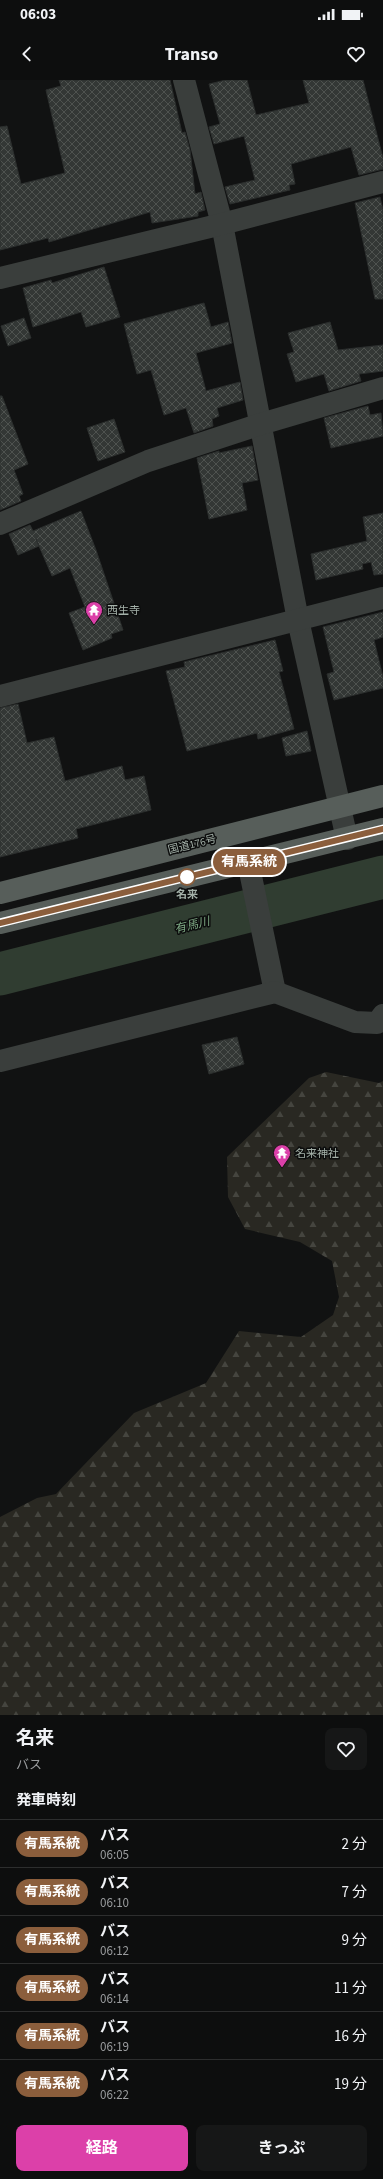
<!DOCTYPE html>
<html lang="ja">
<head>
<meta charset="utf-8">
<style>
	:root { --surface:#0d0e0e; --page:#161717; --text:#f1f3f6; --muted:#9a9c9e; --line:#2d2e2e; --accent:#dc40a9 }
	body { margin:0; font-family:"Source Sans 3","Noto Sans JP",sans-serif; background:var(--page); color:var(--text); height:100vh; display:flex; flex-direction:column; font-size:15px; white-space:nowrap }
	* { box-sizing:border-box; margin:0 }
	p { font-size:13px; color:var(--muted) }
	.icon { flex:none; width:22px; height:22px; fill:none; stroke:currentColor; stroke-width:2; stroke-linecap:round; stroke-linejoin:round }
	.map { position:relative; height:1635px; overflow:hidden }
	.sheet { display:flex; flex-direction:column; background:var(--surface); flex:1 }
	.sheet>* { flex:none }
	.badge { padding:0 8px; border-radius:13px; font-size:14px; line-height:26px }
	.map>.badge { position:absolute; translate:-50% -50%; box-shadow:0 0 0 2px #fff }
	h2 { padding:0 16px; font-size:15px; line-height:36px }
	.round { display:grid; place-items:center; flex:none; width:42px; height:42px; border-radius:8px; background:var(--page) }
	.headline { display:flex; align-items:center; justify-content:space-between; height:68px; padding:0 16px }
	h1 { font-size:19px; font-weight:700; line-height:30px }
	.button { display:flex; gap:8px; margin-top:auto; padding:8px 16px }
	.button a { flex:1; height:46px; border-radius:8px; background:var(--accent); color:#fff; font-size:16px; font-weight:700; line-height:46px; text-align:center }
	.button a+a { background:var(--page); color:var(--text) }
	ul { padding:0; list-style:none }
	li { display:flex; align-items:center; gap:12px; height:48px; padding:0 16px; border-top:1px solid var(--line) }
	li div { flex:1 }
	li b { display:block; font-size:15px }
	li em { font-style:normal }
	li .badge { min-width:44px; font-weight:700; text-align:center }
	.status { display:flex; justify-content:space-between; align-items:center; height:28px; padding:0 20px; background:var(--surface); direction:ltr }
	.status svg { height:11px; fill:currentColor }
	header { display:flex; justify-content:space-between; align-items:center; height:52px; padding:0 16px; background:var(--surface); font-size:18px; font-weight:700 }
	.map>svg:first-child { display:block }
	.forest { fill:url(#forest-firs) }
	.lines { fill:none; stroke-linecap:round; stroke-linejoin:round }
	.river { stroke:#303d31; stroke-width:43 }
	.building { fill:url(#building-cross-hatch); stroke:#2b2e2d }
	.minor { stroke:#3a3e3c; stroke-width:22 }
	.trunk { stroke:#575e5a; stroke-width:22 }
	.line-casing { stroke:#fff; stroke-width:9 }
	.line { stroke:#8b5e3c; stroke-width:6 }
	.stop-dot { fill:#fff; stroke:#8b5e3c; stroke-width:2 }
	.labels { text-anchor:middle; stroke-width:3; stroke-linejoin:round; paint-order:stroke }
	.poi-label { font-size:11px; fill:#a4b1a9; stroke:#0c0d0d; text-anchor:start }
	.street-label { font-size:11px; fill:#a4b1a9; stroke:#0c0d0d }
	.stop-label { font-size:11px; font-weight:bold; fill:#a4b1a9; stroke:#0c0d0d }
	.water-label { font-size:12px; font-style:italic; fill:#7ea984; stroke:#0c0d0d }
</style>
</head>
<body>
<div class="status"><b>06:03</b><svg viewBox="0 0 49 12"><path d="M0 12V9h3v3zM5 12V6h3v6zM10 12V3h3v9zM15 12V0h3v12zM26 1h20v11H26zM47 4h2v5h-2z"/></svg></div>
<header><svg class="icon" aria-label="back" viewBox="0 0 24 24"><path d="M15 5l-7 7 7 7"/></svg>Transo<svg class="icon" aria-label="heart" viewBox="0 0 24 24"><path d="M12 20l-8-8c-3-5 5-10 8-4 3-6 11-1 8 4z"/></svg></header>
<div class="map">
<svg width="383" height="1635" viewBox="0 0 383 1635">
	<defs>
		<pattern id="forest-firs" width="22" height="20" patternUnits="userSpaceOnUse"><rect width="22" height="20" fill="#292822"/><path d="M5 1l3.5 6h-7zM16 11l3.5 6h-7z" fill="#45453f"/></pattern>
		<pattern id="building-cross-hatch" width="8" height="8" patternUnits="userSpaceOnUse"><rect width="8" height="8" fill="#333735"/><path d="M0 0l8 8M0 8l8-8" fill="none" stroke="#4e524f"/></pattern>
	</defs>
	<rect width="100%" height="100%" fill="#111212"/>
	<!-- forest -->
	<path class="forest" d="M326 992 379 1003 383 1001V1635H0V1437L37 1418 56 1414 134 1333 206 1303 239 1251 301 1257 333 1235 339 1217 332 1181 300 1162 245 1149 228 1117 227 1077 309 998Z"/>
	<g class="lines">
		<!-- river -->
		<path class="river" d="M0 894 383 797"/>
	</g>
	<!-- building -->
	<g class="building">
		<path d="M59 0H170L182 53 185 52 190 70 195 114 201 112 205 130 198 132V136L152 143 150 132 49 162 48 158 0 170V47L7 46 21 104 65 93 46 10 61 6Z"/>
		<path d="M226 0H247L256 35 309 23 303 0H363L383 78V89L359 95 351 67 291 84 295 104 289 105 290 110 230 124 225 107 255 100 244 56 214 64 209 47 220 44 209 4Z"/>
		<path d="M380 117 383 130V219H375L355 123Z"/>
		<path d="M104 187 120 237 86 247 81 232 33 247 23 208 51 200 52 203Z"/>
		<path d="M204 223 211 247 228 242 232 263 196 273 206 311 240 302 243 320 217 328 219 336 212 339 213 346 194 353 186 328 164 335 151 290 137 294 124 244Z"/>
		<path d="M24 238 31 258 8 266 1 246Z"/>
		<path d="M330 242 338 270 383 265V291L359 294 361 301 329 311 324 294 296 302 287 274 294 272 288 253Z"/>
		<path d="M0 316H2L28 384 14 390 23 414 19 416 21 421 0 430Z"/>
		<path d="M368 326 370 335 381 333 383 356 331 368 324 338Z"/>
		<path d="M114 339 125 372 98 381 87 348Z"/>
		<path d="M252 366 258 400 242 403 247 430 209 439 197 378 219 371V373Z"/>
		<path d="M81 431 96 470 123 550 111 554 112 558 83 570 69 533 85 527 70 488 52 496 36 459 39 466 18 475 9 454 30 445 33 451Z"/>
		<path d="M383 433V494L374 495 371 482 362 484 363 489 316 500 311 474 367 461 363 437Z"/>
		<path d="M383 532V557L374 560 383 597V608L334 620 327 594 334 592 323 547Z"/>
		<path d="M275 560 283 591 279 592 294 649 258 659 257 653 187 671 166 591 185 587 184 582Z"/>
		<path d="M18 624 27 663 54 657 65 701 122 686 125 700 144 696 151 730 76 749 78 758 0 777V628Z"/>
		<path d="M307 651 311 671 286 676 282 658Z"/>
		<path d="M237 957 244 984 209 994 202 965Z"/>
	</g>
	<g class="lines">
		<!-- minor -->
		<g class="minor">
			<path d="M184 0 222 144 298 540 347 759"/>
			<path d="M0 198 222 144 383 102"/>
			<path d="M0 444 148 381 261 344 383 308"/>
			<path d="M0 616 383 518"/>
			<path d="M248 782 275 912"/>
			<path d="M0 981 275 912 355 942 377 943 383 935"/>
		</g>
		<!-- trunk -->
		<g class="trunk">
			<path d="M0 813 383 716"/>
			<path d="M0 843 383 749"/>
		</g>
	</g>
	<g class="lines">
		<!-- line casing -->
		<g class="line-casing">
			<path id="line" d="M0 843 383 749"/>
		</g>
		<!-- line -->
		<use href="#line" class="line"/>
	</g>
	<!-- icons -->
	<defs>
		<g id="temple-pin" transform="scale(0.9)"><path d="M0 17L-7.5 6A9.5 9.5 0 1 1 7.5 6Z" fill="#dc40a9" stroke="#0c0d0d"/><path d="M0-6L5-2H3V0L6.5 2.5H4V6H1.5V3h-3V6H-4V2.5H-6.5L-3 0V-2H-5Z" fill="#fff"/></g>
	</defs>
	<g fill-rule="evenodd">
		<use href="#temple-pin" x="94" y="530"/>
		<use href="#temple-pin" x="282" y="1073"/>
	</g>
	<!-- markers -->
	<circle class="stop-dot" cx="187" cy="797" r="8"/>
	<g class="labels">
		<!-- poi labels -->
		<g class="poi-label">
			<text x="107" y="534">西生寺</text>
			<text x="295" y="1077">名来神社</text>
		</g>
		<!-- street labels -->
		<g class="street-label">
			<text transform="translate(192 764) rotate(-14)" y="4">国道176号</text>
		</g>
		<!-- stop labels -->
		<g class="stop-label">
			<text x="187" y="818">名来</text>
		</g>
		<!-- water labels -->
		<g class="water-label">
			<text transform="translate(192 845) rotate(-14)" y="4">有馬川</text>
		</g>
	</g>
</svg>
<b class="badge" style="left:249px;top:782px;background:#8b5e3c;color:#fff">有馬系統</b>
</div>
<section class="sheet">
<div class="headline"><div><h1>名来</h1><p>バス</p></div><a class="round"><svg class="icon" aria-label="heart" viewBox="0 0 24 24"><path d="M12 20l-8-8c-3-5 5-10 8-4 3-6 11-1 8 4z"/></svg></a></div>
<h2>発車時刻</h2>
<ul>
<li><span class="badge" style="background:#8b5e3c;color:#fff">有馬系統</span><div><b>バス</b><p>06:05</p></div><em>2 分</em></li>
<li><span class="badge" style="background:#8b5e3c;color:#fff">有馬系統</span><div><b>バス</b><p>06:10</p></div><em>7 分</em></li>
<li><span class="badge" style="background:#8b5e3c;color:#fff">有馬系統</span><div><b>バス</b><p>06:12</p></div><em>9 分</em></li>
<li><span class="badge" style="background:#8b5e3c;color:#fff">有馬系統</span><div><b>バス</b><p>06:14</p></div><em>11 分</em></li>
<li><span class="badge" style="background:#8b5e3c;color:#fff">有馬系統</span><div><b>バス</b><p>06:19</p></div><em>16 分</em></li>
<li><span class="badge" style="background:#8b5e3c;color:#fff">有馬系統</span><div><b>バス</b><p>06:22</p></div><em>19 分</em></li>
</ul>
<div class="button"><a>経路</a><a>きっぷ</a></div>
</section>
</body>
</html>
